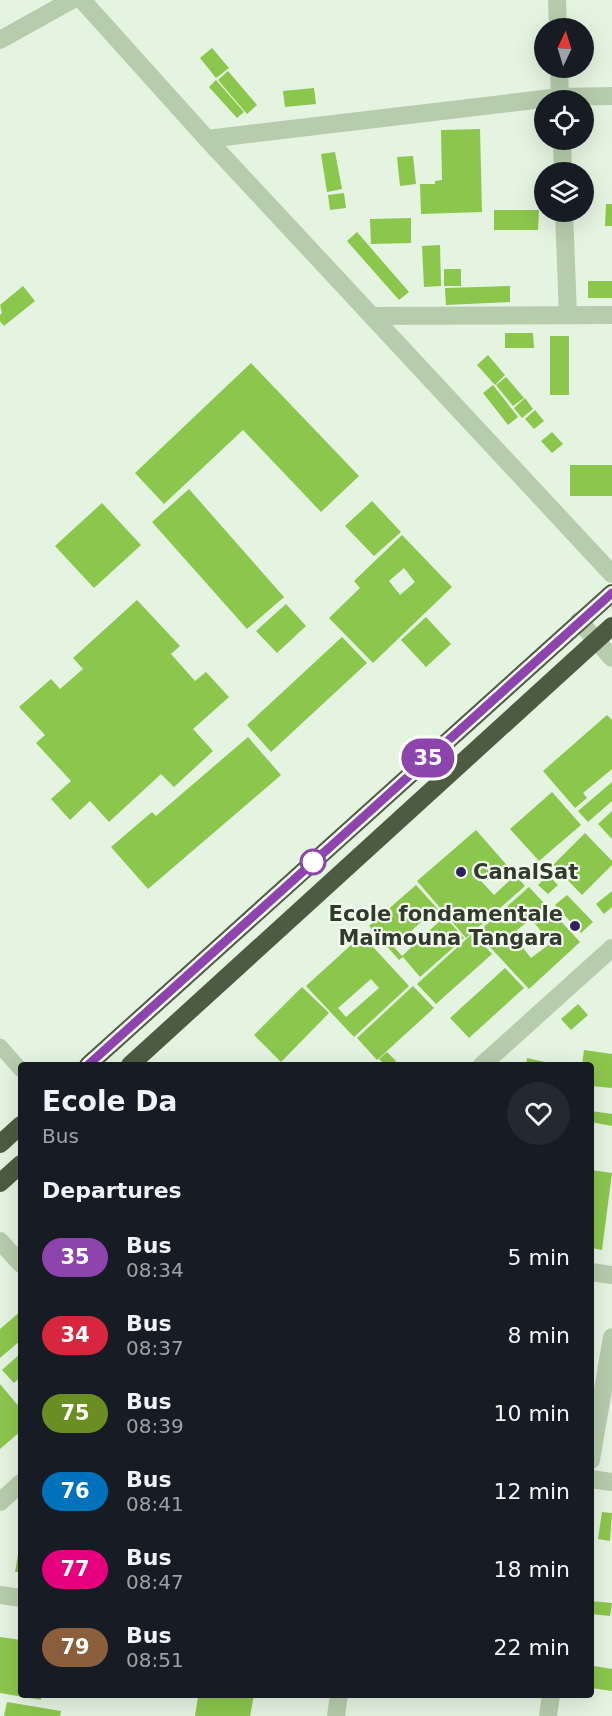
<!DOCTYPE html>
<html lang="en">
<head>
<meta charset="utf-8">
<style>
	:root { --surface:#171b24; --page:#242831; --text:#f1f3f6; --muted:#9ea1a6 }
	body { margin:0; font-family:"DejaVu Sans",sans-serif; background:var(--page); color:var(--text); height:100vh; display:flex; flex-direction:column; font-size:22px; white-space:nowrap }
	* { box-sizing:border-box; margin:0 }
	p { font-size:20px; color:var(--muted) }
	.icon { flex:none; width:33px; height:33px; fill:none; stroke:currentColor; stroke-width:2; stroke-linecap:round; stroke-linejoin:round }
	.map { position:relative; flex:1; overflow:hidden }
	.details { position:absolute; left:18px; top:1062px; width:576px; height:636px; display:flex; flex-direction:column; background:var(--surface); border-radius:6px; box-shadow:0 6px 24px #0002 }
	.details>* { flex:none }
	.badge { padding:0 12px; border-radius:20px; font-size:21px; line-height:39px }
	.needle { width:39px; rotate:4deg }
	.controls { position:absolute; left:534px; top:18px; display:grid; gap:12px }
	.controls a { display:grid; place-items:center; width:60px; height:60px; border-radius:50%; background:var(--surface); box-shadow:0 6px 24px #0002; font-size:30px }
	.map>.badge { position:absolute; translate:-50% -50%; box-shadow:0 0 0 3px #fff }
	h2 { padding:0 24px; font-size:22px; line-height:54px }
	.round { display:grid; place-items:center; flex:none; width:63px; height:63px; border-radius:32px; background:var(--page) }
	.headline { display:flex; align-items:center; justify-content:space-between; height:102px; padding:0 24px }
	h1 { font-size:28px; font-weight:800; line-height:45px }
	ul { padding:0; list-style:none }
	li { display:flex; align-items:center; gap:18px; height:78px; padding:0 24px }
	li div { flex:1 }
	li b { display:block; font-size:22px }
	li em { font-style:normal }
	li .badge { min-width:66px; font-weight:700; text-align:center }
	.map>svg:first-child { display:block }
	.building { fill:#8bc64d; fill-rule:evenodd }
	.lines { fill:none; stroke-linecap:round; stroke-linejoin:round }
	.lane { stroke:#b6ccac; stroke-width:15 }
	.street { stroke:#b6ccac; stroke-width:18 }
	.highway { stroke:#4d5b42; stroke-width:18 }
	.line-casing { stroke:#fff; stroke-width:14 }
	.line { stroke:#8e44ad; stroke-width:9 }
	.stop-dot { fill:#fff; stroke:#8e44ad; stroke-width:3 }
	.poi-dot { fill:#33205c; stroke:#f1fbee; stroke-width:2 }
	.labels { text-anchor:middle; stroke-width:4.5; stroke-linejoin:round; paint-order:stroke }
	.poi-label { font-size:21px; font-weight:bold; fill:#323a2b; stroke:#f1fbee; text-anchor:start }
</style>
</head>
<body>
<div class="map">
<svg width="612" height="1716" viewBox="0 0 612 1716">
	<rect width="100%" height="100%" fill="#e5f3e1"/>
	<!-- building -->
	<g class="building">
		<path d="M212 48 229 68 216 78 200 58Z"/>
		<path d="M228 71 257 105 247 114 218 80Z"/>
		<path d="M216 80 244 112 237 118 209 87Z"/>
		<path d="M314 88 316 104 285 107 283 91Z"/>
		<path d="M480 129 482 212 421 214 420 184H435V181L442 180 441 130Z"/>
		<path d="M335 152 342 189 327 192 321 154Z"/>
		<path d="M413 156 416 184 400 186 397 157Z"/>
		<path d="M344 193 346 208 330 210 328 195Z"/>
		<path d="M606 204H612V226H605Z"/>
		<path d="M494 210H539L538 230H494Z"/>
		<path d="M411 218V243L371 244 370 219Z"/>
		<path d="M357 232 409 292 399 300 347 241Z"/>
		<path d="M440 245 441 286 424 287 422 246Z"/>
		<rect x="444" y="269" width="17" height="17"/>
		<rect x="588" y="281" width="24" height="17"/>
		<path d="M23 286 35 301 4 326 0 321V315L2 313 0 305Z"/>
		<path d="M510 286V302L446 305 445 288Z"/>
		<path d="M505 333H533L534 348H505Z"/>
		<rect x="550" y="336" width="19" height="59"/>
		<path d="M488 355 505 375 495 385 477 365Z"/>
		<path d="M251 363 359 476 321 512 243 430 164 504 135 473Z"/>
		<path d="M506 377 524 398 513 406 496 385Z"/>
		<path d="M493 385 518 417 508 425 483 393Z"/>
		<path d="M525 398 533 409 522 418 514 408Z"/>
		<path d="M535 410 544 421 534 429 525 419Z"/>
		<path d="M552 432 563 444 552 453 541 441Z"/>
		<rect x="570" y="465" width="42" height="31"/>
		<path d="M189 489 284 597 247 629 152 522Z"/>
		<path d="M372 501 401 532 374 556 345 526Z"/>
		<path d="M102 503 141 545 94 588 55 546Z"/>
		<path d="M402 535 452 587 373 663 329 618 360 588 354 581ZM404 568 415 582 400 595 389 581Z"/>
		<path d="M137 600 180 646 171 654 195 681 206 672 229 697 193 729 213 751 174 787 161 774 109 822 90 801 70 820 51 799 71 781 36 743 45 735 19 707 51 679 60 689 83 669 73 658Z"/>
		<path d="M286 604 306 626 277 653 256 631Z"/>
		<path d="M426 617 451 644 426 667 401 640Z"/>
		<path d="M342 637 367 663 271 752 247 725Z"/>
		<path d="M607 715 612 720V769L583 793 587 798 575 808 543 771Z"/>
		<path d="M248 737 281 775 148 889 111 847 152 812 156 816Z"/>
		<path d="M612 782V801L588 822 578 811Z"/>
		<path d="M552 792 581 825 539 861 510 829Z"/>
		<path d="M612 811V839L598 824Z"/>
		<path d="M476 830 525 886 466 938 417 881ZM495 867 509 881 494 895 481 881Z"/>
		<path d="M585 833 612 861V865L582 895 553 865Z"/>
		<path d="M548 875 558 885 548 894 538 885Z"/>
		<path d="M416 885 464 938 420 977 403 957 399 960 369 926ZM434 910 442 919 402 956 394 947Z"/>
		<path d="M529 887 580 942 529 989 477 933ZM531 919 551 943 531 958 512 934Z"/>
		<path d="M612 891V907L604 914 596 904Z"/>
		<path d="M567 895 593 922 581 933 555 905Z"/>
		<path d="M473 933 492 954 436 1004 417 984Z"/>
		<path d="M362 935 409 986 354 1037 306 986ZM371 979 379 988 346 1017 338 1008Z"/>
		<path d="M505 968 524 988 469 1038 450 1018Z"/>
		<path d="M413 986 434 1008 377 1060 357 1038Z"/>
		<path d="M302 987 329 1013 281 1062 254 1035Z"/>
		<path d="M578 1004 588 1015 571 1030 561 1019Z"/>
		<path d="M584 1050 612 1054V1088L591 1086V1065H582Z"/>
		<path d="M387 1052 396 1061 392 1065H385L379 1059Z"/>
		<path d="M527 1058 554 1064V1065H526Z"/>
		<path d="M591 1111 612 1114V1126L591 1122Z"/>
		<path d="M591 1170 612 1173 602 1250 591 1248Z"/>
		<path d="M21 1311V1340L0 1358V1329Z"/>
		<path d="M21 1353V1377L14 1383 2 1370Z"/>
		<path d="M0 1384 21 1409V1431L0 1449Z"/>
		<path d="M602 1512 612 1513 610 1541 598 1539Z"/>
		<path d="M20 1543H21V1572H15Z"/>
		<path d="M591 1601 612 1603 610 1616 591 1614Z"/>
		<path d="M0 1637 21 1640V1695H41V1700L0 1693Z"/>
		<path d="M594 1666 612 1669V1691L591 1688Z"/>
		<path d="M207 1695H254L250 1716H195L198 1697H207Z"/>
		<path d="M7 1702 61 1711 60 1716H4Z"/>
	</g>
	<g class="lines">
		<!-- lane -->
		<path class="lane" d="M0 1046 21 1070"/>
		<!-- street -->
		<g class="street">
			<path d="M82 0 207 139 612 574"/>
			<path d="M557 0 558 28"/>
			<path d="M0 40 72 0"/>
			<path d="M559 68 560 100"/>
			<path d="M207 139 560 97 612 96"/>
			<path d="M562 140 563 172"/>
			<path d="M564 212 568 315"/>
			<path d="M372 316 612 315"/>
			<path d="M579 621 612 658"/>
			<path d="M482 1065 612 948"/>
			<path d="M0 1241 21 1264"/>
			<path d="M591 1272 612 1275"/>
			<path d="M591 1460 612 1337"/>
			<path d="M591 1479 612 1482"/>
			<path d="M0 1502 21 1483"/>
			<path d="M0 1595 21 1598"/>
			<path d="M336 1716 339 1695"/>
			<path d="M548 1716 551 1695"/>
		</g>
		<!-- highway -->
		<g class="highway">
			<path d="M88 1065 612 593"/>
			<path d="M130 1065 612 626"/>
			<path d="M0 1144 21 1125"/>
			<path d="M0 1183 21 1164"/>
		</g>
	</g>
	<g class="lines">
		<!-- line casing -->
		<g class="line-casing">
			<path id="line" d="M88 1065 612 593"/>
		</g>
		<!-- line -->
		<use href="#line" class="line"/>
	</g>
	<!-- markers -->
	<circle class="stop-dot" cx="313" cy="862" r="12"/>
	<g class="poi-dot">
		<circle cx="461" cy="872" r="6"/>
		<circle cx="575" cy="926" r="6"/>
	</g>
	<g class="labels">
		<!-- poi labels -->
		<g class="poi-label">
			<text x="473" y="879">CanalSat</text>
			<text x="563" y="921" text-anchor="end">Ecole fondamentale<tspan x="563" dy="24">Maïmouna Tangara</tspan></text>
		</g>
	</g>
</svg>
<div class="controls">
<a><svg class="needle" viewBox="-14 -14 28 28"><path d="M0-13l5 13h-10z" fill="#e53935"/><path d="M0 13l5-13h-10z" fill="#9ea1a6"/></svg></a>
<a><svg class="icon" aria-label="locate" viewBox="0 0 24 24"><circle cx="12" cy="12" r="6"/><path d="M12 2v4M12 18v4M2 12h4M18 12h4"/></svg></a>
<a><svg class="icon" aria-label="layers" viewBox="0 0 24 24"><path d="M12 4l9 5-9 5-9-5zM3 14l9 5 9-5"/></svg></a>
</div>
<b class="badge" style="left:428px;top:758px;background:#8e44ad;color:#fff">35</b>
<section class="details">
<div class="headline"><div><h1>Ecole Da</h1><p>Bus</p></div><a class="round"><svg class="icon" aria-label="heart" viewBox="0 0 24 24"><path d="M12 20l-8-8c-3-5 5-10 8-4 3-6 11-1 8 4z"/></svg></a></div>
<h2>Departures</h2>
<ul>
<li><span class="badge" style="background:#8e44ad;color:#fff">35</span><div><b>Bus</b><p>08:34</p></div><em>5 min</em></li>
<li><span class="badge" style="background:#d7263d;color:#fff">34</span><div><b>Bus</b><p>08:37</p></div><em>8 min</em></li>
<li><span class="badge" style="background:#6b8e23;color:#fff">75</span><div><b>Bus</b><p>08:39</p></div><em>10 min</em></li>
<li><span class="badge" style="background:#0072bc;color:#fff">76</span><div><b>Bus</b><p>08:41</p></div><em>12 min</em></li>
<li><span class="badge" style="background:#e6007e;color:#fff">77</span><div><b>Bus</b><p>08:47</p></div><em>18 min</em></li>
<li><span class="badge" style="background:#8b5e3c;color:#fff">79</span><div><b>Bus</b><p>08:51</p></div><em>22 min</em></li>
</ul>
</section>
</div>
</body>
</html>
